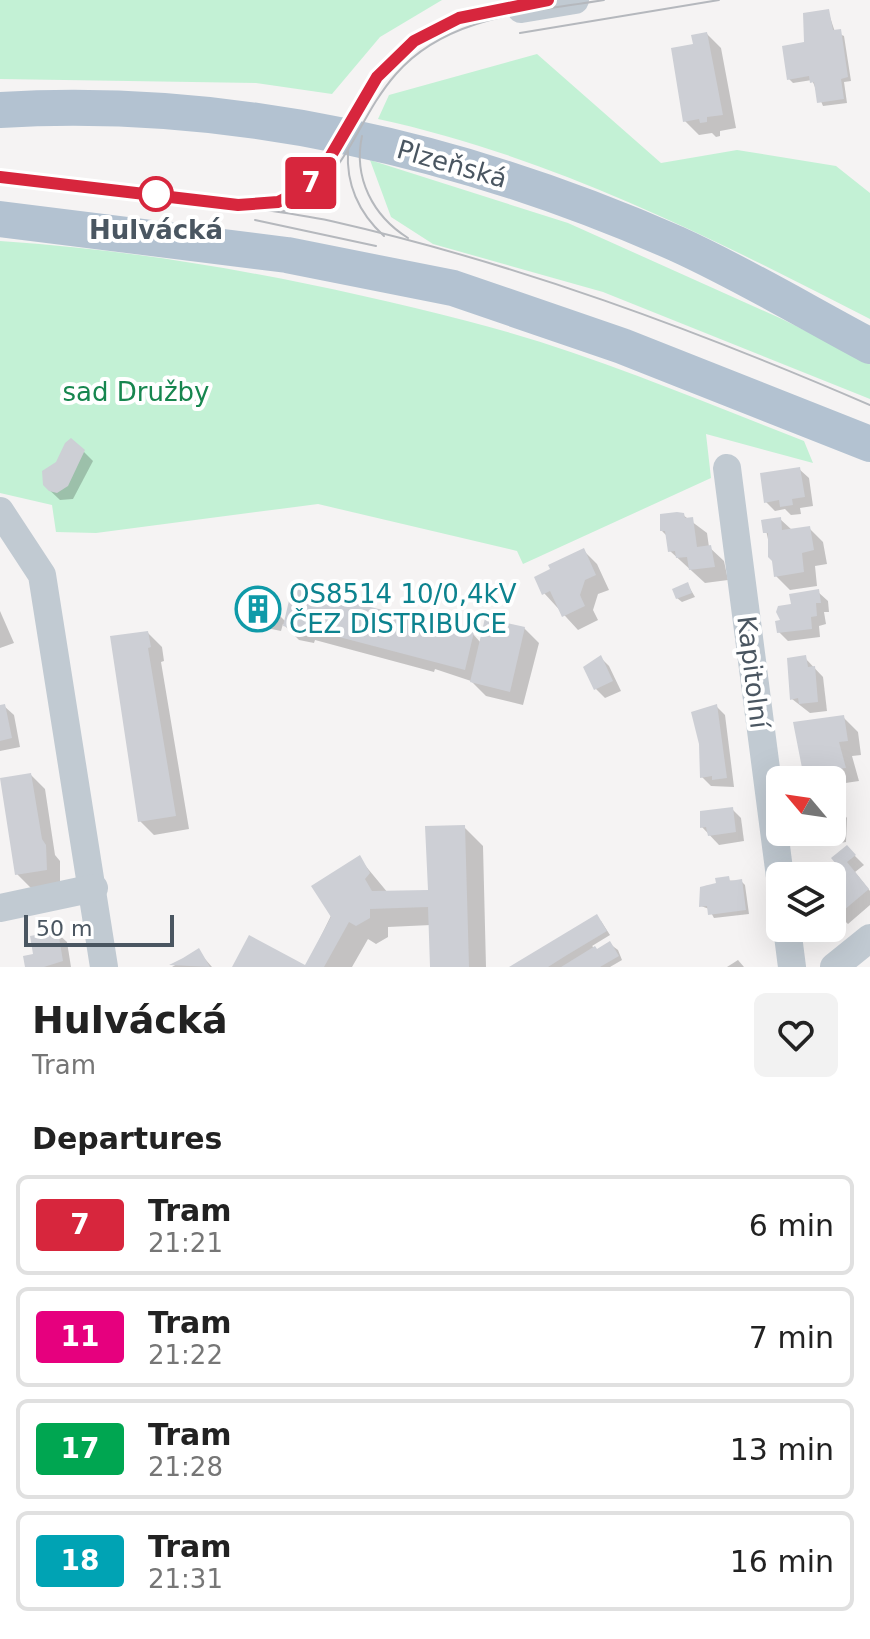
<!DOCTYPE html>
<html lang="en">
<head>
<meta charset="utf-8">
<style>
	:root { --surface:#fff; --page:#f2f2f2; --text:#222; --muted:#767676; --line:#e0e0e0 }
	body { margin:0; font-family:"DejaVu Sans",sans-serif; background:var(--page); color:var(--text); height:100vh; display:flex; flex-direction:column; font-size:30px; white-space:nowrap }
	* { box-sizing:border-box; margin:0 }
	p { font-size:26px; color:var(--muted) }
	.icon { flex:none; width:44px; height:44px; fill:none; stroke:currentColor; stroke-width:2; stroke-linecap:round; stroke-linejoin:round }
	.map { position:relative; height:967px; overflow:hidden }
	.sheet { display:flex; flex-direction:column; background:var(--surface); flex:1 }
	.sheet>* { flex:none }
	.badge { padding:0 16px; border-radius:6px; font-size:28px; line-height:52px }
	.needle { width:52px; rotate:299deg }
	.buttons { position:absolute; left:766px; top:766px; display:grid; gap:16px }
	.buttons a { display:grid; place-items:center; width:80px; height:80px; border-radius:12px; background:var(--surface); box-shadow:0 8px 32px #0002; font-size:40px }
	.scale { position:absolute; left:24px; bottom:20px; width:150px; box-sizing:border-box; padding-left:8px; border:4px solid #4a5661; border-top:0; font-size:22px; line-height:28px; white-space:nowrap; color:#4a5661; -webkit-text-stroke:6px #fff; paint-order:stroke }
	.map>.badge { position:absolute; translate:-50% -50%; box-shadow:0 0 0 4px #fff }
	h2 { padding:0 32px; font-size:30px; line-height:72px }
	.round { display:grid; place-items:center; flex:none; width:84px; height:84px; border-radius:12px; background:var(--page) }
	.head { display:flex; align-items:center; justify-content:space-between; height:136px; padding:0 32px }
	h1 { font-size:38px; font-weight:600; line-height:60px }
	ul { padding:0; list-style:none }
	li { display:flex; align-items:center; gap:24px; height:100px; margin:0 16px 12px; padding:0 16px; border:4px solid var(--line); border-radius:12px }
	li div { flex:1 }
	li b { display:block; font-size:30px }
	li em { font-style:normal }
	li .badge { min-width:88px; font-weight:700; text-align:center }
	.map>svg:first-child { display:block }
	.green { fill:#c3f1d5 }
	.shadow { fill:#0003 }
	.building { fill:#cdcfd5 }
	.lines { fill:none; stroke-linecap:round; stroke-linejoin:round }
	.minor { stroke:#c1cad2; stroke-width:28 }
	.major { stroke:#b3c2d1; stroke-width:36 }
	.tram { stroke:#b5b8bd; stroke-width:2 }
	.line-casing { stroke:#fff; stroke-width:18 }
	.line { stroke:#d7263d; stroke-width:12 }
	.stop-dot { fill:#fff; stroke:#d7263d; stroke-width:4 }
	.labels { text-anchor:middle; stroke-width:8; stroke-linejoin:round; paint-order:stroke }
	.street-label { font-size:26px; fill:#4a5661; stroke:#fff }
	.stop-label { font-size:26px; font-weight:bold; fill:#4a5661; stroke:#fff }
	.park-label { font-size:26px; fill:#17864f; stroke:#fff }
	.culture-label { font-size:26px; fill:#0d838f; stroke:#fff; text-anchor:start }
</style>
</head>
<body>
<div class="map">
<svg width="870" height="967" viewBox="0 0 870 967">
	<rect width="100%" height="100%" fill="#f5f3f3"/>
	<!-- green -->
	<g class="green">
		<path d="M0 0H442L380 37 332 94 256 83 0 79Z"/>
		<path d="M537 54 661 163 737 150 836 166 870 193V319C712 238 553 157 378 119L389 95Z"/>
		<path d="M370 160 568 223 782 319 870 363V399L603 292 433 244 391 217Z"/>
		<path d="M0 241C157 251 314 282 467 321 582 350 694 398 804 441L813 463 706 434 711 478 523 564 517 551 318 504 96 533 56 532 52 505 0 493Z"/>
	</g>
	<!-- shadow -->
	<g class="shadow">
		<path d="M828 11 835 32 844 36 851 81 844 82 847 103 823 106 812 80 793 83 789 79 806 44Z"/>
		<path d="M707 34 721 48 736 128 720 131V136L716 137 712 133 699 135 685 121 695 46Z"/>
		<path d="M83 451 93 461 73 499 60 500 44 485Z"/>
		<path d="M799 469 809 478 813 506 800 508 801 514 791 515 785 509 775 511 766 502Z"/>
		<path d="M683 515 707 533 709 547 724 561 728 580 705 583 670 551 668 537 662 531Z"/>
		<path d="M780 519 792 530 809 528 823 542 827 564 815 566 817 586 790 590 776 576 764 521Z"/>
		<path d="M583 550 597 564 609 590 598 594 593 610 598 620 578 630 544 593 553 570Z"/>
		<path d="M688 585 695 597 682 602 677 598Z"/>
		<path d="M818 592 828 601 829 612H824L826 624 819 626 820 637 788 641 779 632 793 606Z"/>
		<path d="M270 606 286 622 473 634 481 643 524 628 539 643 523 705 486 696 471 681 435 669 434 672 315 640 314 643 299 640 283 624 281 631 262 627 248 612Z"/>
		<path d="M0 611 14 643 0 648Z"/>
		<path d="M148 633 162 647 164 661 161 662 189 829 154 835 140 821Z"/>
		<path d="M600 657 609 666 621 691 605 698 596 689 586 668Z"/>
		<path d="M805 658 823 677 827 711 810 713 792 699Z"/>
		<path d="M4 706 14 715 20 747 0 751V707Z"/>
		<path d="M716 706 725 715 734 787 711 786 702 777Z"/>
		<path d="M844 718 858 732 861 755 852 756 859 781 832 785V780H812L805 772Z"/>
		<path d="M31 775 45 789 55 855 60 861V884L31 888 17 874Z"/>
		<path d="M832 797 847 818 846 842 835 844 826 835 818 836 813 832H832Z"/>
		<path d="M732 809 741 818 744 841 719 845 702 827Z"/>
		<path d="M464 827 483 846 486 967H432L431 925 388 927V937L376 944 368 939 352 967H306L359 858 388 893 430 892Z"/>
		<path d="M847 848 864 865 855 872 870 891V905L848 924 832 909V882L845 871Z"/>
		<path d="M718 880 741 881 745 885 749 914 714 918 709 909 701 906 700 895 705 886 718 884Z"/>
		<path d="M601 921 610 935 592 946 598 951 610 944 618 950 622 960 610 967H513Z"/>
		<path d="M57 933 67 942 71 967H27Z"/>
		<path d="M198 951 212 967H172Z"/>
		<path d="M738 960 744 967H727Z"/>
	</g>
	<!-- building -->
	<g class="building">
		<path d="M829 9 833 30 841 29 848 77 841 79 844 99 817 103 814 82 810 83 809 76 787 80 782 46 804 42 803 13Z"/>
		<path d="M707 32 723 115 707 117V122L700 123 699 119 683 122 671 48 693 44 691 35Z"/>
		<path d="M71 438 85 450 68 486 57 493 49 491 43 485 42 471 56 462 65 443Z"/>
		<path d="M800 467 805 497 792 499 793 505 780 507 779 500 764 503 760 473Z"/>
		<path d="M677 512 684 513 685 518 693 517 697 547 711 545 715 567 689 570 687 557 676 558 675 551 668 552 665 531H660V514Z"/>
		<path d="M781 517 782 530 810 526 814 550 802 553 804 572 774 577 772 561 768 557V533H763L761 520Z"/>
		<path d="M584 548 596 575 585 580 580 595 585 606 562 617 550 591 542 595 534 577 550 569 548 565Z"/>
		<path d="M688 582 692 593 676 599 672 589Z"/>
		<path d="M292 588 474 632 465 670 301 627 300 630 283 626Z"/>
		<path d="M819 589 821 603H816L817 616 811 617 812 629 777 633 775 621 780 620 776 612 778 606 791 604 789 594Z"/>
		<path d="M249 599 271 604 267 618 246 613Z"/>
		<path d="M485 618 525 627 510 692 470 682Z"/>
		<path d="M148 631 151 647 148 648 176 816 138 822 110 636Z"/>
		<path d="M601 655 613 681 594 690 583 667Z"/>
		<path d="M806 655 808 667 815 666 818 702 799 704 798 698 790 700 787 658Z"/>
		<path d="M5 704 12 738 0 741V705Z"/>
		<path d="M717 704 727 778 712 780V776L700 778 699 744 691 712Z"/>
		<path d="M844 715 848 741 839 742 846 768 803 773 793 722Z"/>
		<path d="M31 773 42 839 46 845 47 870 15 875 0 778Z"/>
		<path d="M733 807 736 832 708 836 706 827 700 828V811Z"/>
		<path d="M832 807H839L838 833 823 835V832H832Z"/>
		<path d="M465 825 469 967H430L428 907 370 909V918L356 926 349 922 324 967H232L249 935 305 965 331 917 311 886 360 855 370 873 365 879 372 891 428 890 425 826Z"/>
		<path d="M847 845 856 855 847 862 869 889 837 916 832 909V879L842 871 831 858Z"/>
		<path d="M729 876 730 881 742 879 746 910 708 915 707 906 699 907 700 887 716 883 715 878Z"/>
		<path d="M597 914 607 931 567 955 548 967H509Z"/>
		<path d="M58 931 63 961 44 967H25L23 956 33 954 30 936Z"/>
		<path d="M610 941 619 956 600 967H561L595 946 597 949Z"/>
		<path d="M199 948 210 967 169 965 183 958Z"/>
	</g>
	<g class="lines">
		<!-- minor -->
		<g class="minor">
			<path d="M521 9 575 0"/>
			<path d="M727 468 780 877"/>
			<path d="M0 511 42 575 104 967"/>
			<path d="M0 908 94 888"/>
			<path d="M787 928 792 967"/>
			<path d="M834 967 870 938"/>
		</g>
		<!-- major -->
		<g class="major">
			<path d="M0 110C233 96 464 150 677 244 743 274 806 312 870 346"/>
			<path d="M0 219 287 255 453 288 622 346 870 444"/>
		</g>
		<!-- tram -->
		<g class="tram">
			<path d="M520 33 719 0"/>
			<path d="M362 136C353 178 373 216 408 238"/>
			<path d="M348 151C346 185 360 214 384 236"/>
			<path d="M335 152 365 96 392 61"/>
			<path d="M0 177C73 183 145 193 217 203 255 209 293 213 331 221 516 263 696 330 870 405"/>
			<path d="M282 212C348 183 353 123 396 74 447 15 532 12 604 0"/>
			<path d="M255 220 376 246"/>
		</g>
	</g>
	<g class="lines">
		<!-- line casing -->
		<g class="line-casing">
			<path id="line" d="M0 177 238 205 278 202 302 190 319 176 377 77 414 41 459 18 548 0"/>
		</g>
		<!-- line -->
		<use href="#line" class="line"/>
	</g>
	<!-- icons -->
	<defs>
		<g id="building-ring" transform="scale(2.3)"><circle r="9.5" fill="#fff" stroke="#0f9aa8" stroke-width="1.5"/><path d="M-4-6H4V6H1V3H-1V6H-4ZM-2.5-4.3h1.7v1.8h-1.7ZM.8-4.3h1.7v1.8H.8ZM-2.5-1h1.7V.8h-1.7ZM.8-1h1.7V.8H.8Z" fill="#0f9aa8"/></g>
	</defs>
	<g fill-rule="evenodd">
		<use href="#building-ring" x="258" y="609"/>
	</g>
	<!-- markers -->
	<circle class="stop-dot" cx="156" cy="194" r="16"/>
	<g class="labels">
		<!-- street labels -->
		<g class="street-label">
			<text transform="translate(452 164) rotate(16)" y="9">Plzeňská</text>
			<text transform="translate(753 672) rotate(83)" y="9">Kapitolní</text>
		</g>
		<!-- stop labels -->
		<g class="stop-label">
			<text x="156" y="239">Hulvácká</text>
		</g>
		<!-- park labels -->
		<g class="park-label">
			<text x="136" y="401">sad Družby</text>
		</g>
		<!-- culture labels -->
		<g class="culture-label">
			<text x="289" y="603">OS8514 10/0,4kV<tspan x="289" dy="30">ČEZ DISTRIBUCE</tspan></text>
		</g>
	</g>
</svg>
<div class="buttons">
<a><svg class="needle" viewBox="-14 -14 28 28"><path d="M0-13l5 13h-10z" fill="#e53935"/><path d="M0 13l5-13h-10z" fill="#767676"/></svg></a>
<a><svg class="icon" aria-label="layers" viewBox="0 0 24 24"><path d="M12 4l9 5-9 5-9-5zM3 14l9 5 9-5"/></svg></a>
</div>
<div class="scale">50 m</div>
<b class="badge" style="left:311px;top:183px;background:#d7263d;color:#fff">7</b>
</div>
<section class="sheet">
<div class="head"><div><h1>Hulvácká</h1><p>Tram</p></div><a class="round"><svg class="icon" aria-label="heart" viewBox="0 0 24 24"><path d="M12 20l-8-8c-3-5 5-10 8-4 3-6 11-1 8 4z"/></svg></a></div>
<h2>Departures</h2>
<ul>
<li><span class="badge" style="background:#d7263d;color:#fff">7</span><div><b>Tram</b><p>21:21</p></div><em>6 min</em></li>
<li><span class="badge" style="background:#e6007e;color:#fff">11</span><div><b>Tram</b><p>21:22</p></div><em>7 min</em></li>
<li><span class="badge" style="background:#00a651;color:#fff">17</span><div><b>Tram</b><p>21:28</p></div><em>13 min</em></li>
<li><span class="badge" style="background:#00a3b4;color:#fff">18</span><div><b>Tram</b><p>21:31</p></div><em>16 min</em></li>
</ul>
</section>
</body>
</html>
